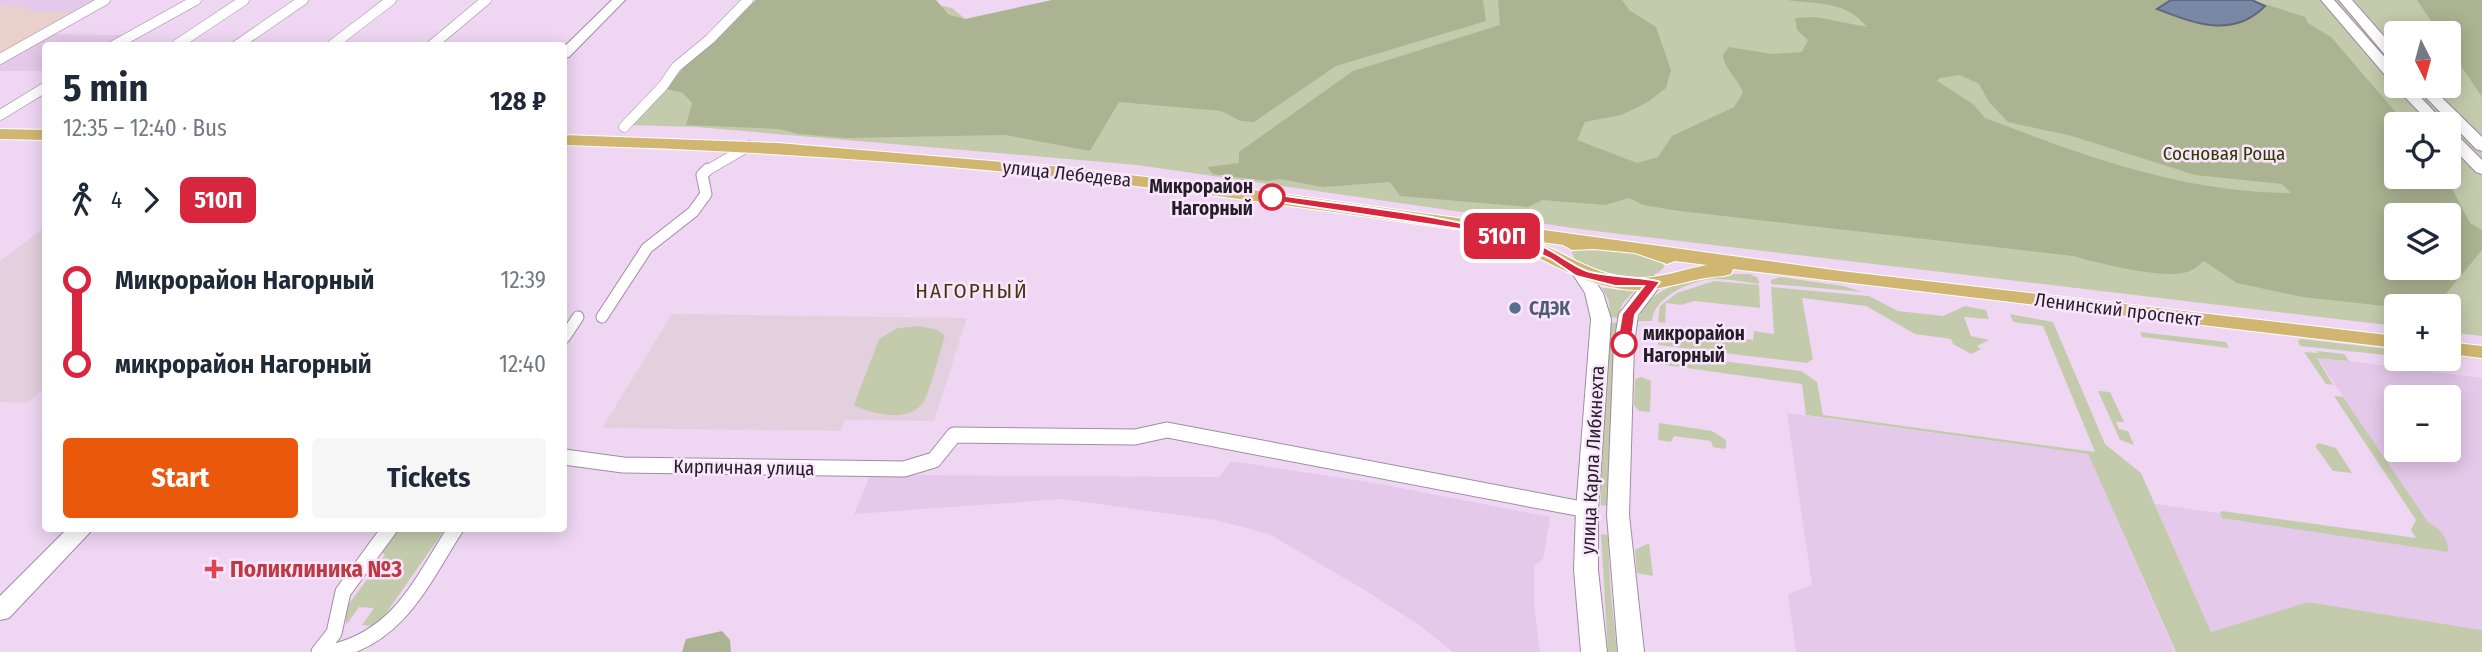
<!DOCTYPE html>
<html lang="en">
<head>
<meta charset="utf-8">
<style>
	:root { --surface:#fff; --page:#f6f6f7; --text:#1f2937; --muted:#747a83; --accent:#ea580c }
	body { margin:0; font-family:"Fira Sans Condensed",sans-serif; background:var(--page); color:var(--text); height:100vh; display:flex; flex-direction:column; font-size:26px; white-space:nowrap }
	* { box-sizing:border-box; margin:0 }
	p { font-size:23px; color:var(--muted) }
	.icon { flex:none; width:38px; height:38px; fill:none; stroke:currentColor; stroke-width:2; stroke-linecap:round; stroke-linejoin:round }
	.map { position:relative; flex:1; overflow:hidden }
	.details { position:absolute; left:42px; top:42px; width:525px; height:490px; display:flex; flex-direction:column; background:var(--surface); border-radius:7px; box-shadow:0 4px 18px #0003 }
	.details>* { flex:none }
	.badge { padding:0 14px; border-radius:10px; font-size:24px; line-height:46px }
	.needle { width:46px; rotate:174deg }
	.controls { position:absolute; left:2384px; top:21px; display:grid; gap:14px }
	.controls a { display:grid; place-items:center; width:77px; height:77px; border-radius:7px; background:var(--surface); box-shadow:0 4px 18px #0003; font-size:35px }
	.map>.badge { position:absolute; translate:-50% -50%; box-shadow:0 0 0 4px #fff }
	.legs { display:flex; align-items:center; gap:10px; height:77px; padding:0 21px; font-size:23px }
	.legs p { margin-inline-start:auto }
	.head { display:flex; align-items:center; justify-content:space-between; height:119px; padding:0 21px }
	h1 { font-size:38px; font-weight:700; line-height:52px }
	.primary-button { display:flex; gap:14px; margin-top:auto; padding:14px 21px }
	.primary-button a { flex:1; height:80px; border-radius:7px; background:var(--accent); color:#fff; font-size:28px; font-weight:700; line-height:80px; text-align:center }
	.primary-button a+a { background:var(--page); color:var(--text) }
	ul { padding:0 21px; list-style:none }
	li { display:flex; align-items:center; gap:24px; height:84px; font-size:26px }
	li i { display:grid; place-items:center; width:10px; height:100%; margin:0 9px; background:currentColor }
	li i::after { content:''; width:18px; height:18px; margin:-9px; border:5px solid; border-radius:50%; background:var(--surface) }
	li p { margin-inline-start:auto }
	li:first-child i { background:linear-gradient(#0000 50%,currentColor 0) }
	li:last-child i { background:linear-gradient(currentColor 50%,#0000 0) }
	.map>svg:first-child { display:block }
	.built { fill:#e5c9ea; fill-rule:evenodd }
	.education { fill:#e3d0df }
	.medical { fill:#ead0ca }
	.green { fill:#c4cbac; fill-rule:evenodd }
	.forest { fill:#acb392; fill-rule:evenodd }
	.water { fill:#7888a5; stroke:#5f687f; stroke-width:2 }
	.lines { fill:none; stroke-linecap:round; stroke-linejoin:round }
	.street-far2-casing { stroke:#a18ba5; stroke-width:11 }
	.street-far1-casing { stroke:#a18ba5; stroke-width:13 }
	.street-casing { stroke:#a18ba5; stroke-width:17 }
	.secondary-casing { stroke:#a18ba5; stroke-width:2 }
	.primary-casing { stroke:#fff; stroke-width:2 }
	.street-far2 { stroke:#fff; stroke-width:10 }
	.street-far1 { stroke:#fff; stroke-width:11 }
	.street { stroke:#fff; stroke-width:15 }
	.secondary { fill:#fff; fill-rule:evenodd }
	.primary { fill:#d0b670; fill-rule:evenodd }
	.line-1 { fill:#d7263d; stroke:#fff; stroke-width:2 }
	.stop-1-dot { fill:#fff; stroke:#d7263d; stroke-width:3.5 }
	.service-dot { fill:#5c6f8a; stroke:#f9e6fd; stroke-width:2.5 }
	.health-dot { fill:#e0444e; stroke:#f9e6fd; stroke-width:2.5 }
	.labels { text-anchor:middle; stroke-width:5; stroke-linejoin:round; paint-order:stroke }
	.park-label { font-size:19px; fill:#323a00; stroke:#f9e6fd }
	.street-label { font-size:19px; fill:#251d27; stroke:#f9e6fd }
	.stop-label { font-size:19px; font-weight:bold; fill:#251d27; stroke:#f9e6fd; text-anchor:end }
	.service-label { font-size:19px; font-weight:bold; fill:#4e5e75; stroke:#f9e6fd; text-anchor:start }
	.neighbourhood-label { font-size:21px; letter-spacing:2px; fill:#47350d; stroke:#f9e6fd }
	.near-health-label { font-size:23px; font-weight:bold; fill:#be3a42; stroke:#f9e6fd; text-anchor:start }
</style>
</head>
<body>
<div class="map">
<svg width="2482" height="652" viewBox="0 0 2482 652">
	<rect width="100%" height="100%" fill="#efd7f3"/>
	<!-- built -->
	<g class="built">
		<path d="M0 0H100L80 12H25L30 8 0 6Z"/>
		<path d="M51 34 127 35 109 45 46 46 45 71H0V63Z"/>
		<path d="M2317 357 2482 378V630L2308 602 2211 633 2155 504 2439 544ZM2396 397H2448V450H2396Z"/>
		<path d="M1787 413 2088 454 2175 652H1796L1788 594 1812 585Z"/>
		<path d="M1231 461 1381 484 1550 517 1543 559 1534 566V603L1540 652H1453L1419 625 1363 589 1269 534 1215 520 1062 499 854 514 870 475 1219 477Z"/>
	</g>
	<!-- education -->
	<g class="education">
		<path d="M45 227V387L27 403 0 402V261Z"/>
		<path d="M672 314 967 318 934 421 845 420 840 431 602 428Z"/>
	</g>
	<!-- medical -->
	<path class="medical" d="M0 6 32 8 27 12H80L0 57Z"/>
	<!-- green -->
	<g class="green">
		<path d="M756 0 928 3 952 8 969 22 1067 0H2482V336L2448 332V306H2396V326L1587 230 1137 165 696 127 630 125 685 66ZM2396 33H2448V86H2396ZM2396 124H2448V177H2396ZM2396 215H2448V268H2396Z"/>
		<path d="M1580 247 1651 254 1662 260 1664 267C1648 289 1592 275 1575 260L1572 252Z"/>
		<path d="M1723 274H1750L1758 278 1759 284C1744 282 1730 279 1715 279 1693 279 1653 297 1652 321H1638C1648 285 1691 280 1723 274Z"/>
		<path d="M1780 277 1843 286 1863 292 1771 284V280Z"/>
		<path d="M1714 281 1759 285 1760 308 1694 301 1681 305 1666 303 1665 323 1658 322 1660 306 1677 293Z"/>
		<path d="M1771 287 1869 296 1898 311 1943 316 1965 306 1986 310 1989 319 1964 317 1971 336 1989 340 1977 346 1981 349 1971 354 1953 344 1951 339 1915 334 1866 306 1802 298 1813 359 1807 363 1658 345V326L1753 340 1754 331 1774 334Z"/>
		<path d="M1602 288 1634 291 1622 304 1618 318 1610 317 1609 301Z"/>
		<path d="M2010 314 2053 322 2105 444 2141 473 2211 632 2308 602 2482 630V652H2176L2088 454 1806 415 1802 384 1658 364V353L1801 371 1817 382 1823 415 2095 452 2043 326 2013 322Z"/>
		<path d="M1610 322 1618 323 1610 431 1609 506 1601 505 1600 468Z"/>
		<path d="M920 326 937 330 945 336C940 350 930 394 922 404 907 423 871 414 854 405L879 339 898 328Z"/>
		<path d="M2140 332 2226 342 2229 348 2142 337Z"/>
		<path d="M2302 339 2396 350V356L2300 346 2298 340Z"/>
		<path d="M2317 351 2344 354 2349 361 2317 358 2333 385 2326 384 2304 352 2318 353Z"/>
		<path d="M1641 377 1651 381 1650 412 1639 411 1634 405 1635 379Z"/>
		<path d="M2098 391 2110 392 2124 422H2116L2119 429 2128 431 2134 445 2120 440Z"/>
		<path d="M2334 396 2343 397 2428 522C2440 528 2449 539 2448 552L2222 518 2220 513 2222 511 2416 538 2411 530 2416 520Z"/>
		<path d="M1659 423 1712 431 1726 440V447L1724 449 1713 447 1711 441 1674 436 1671 442 1658 440Z"/>
		<path d="M2319 443 2336 448 2352 473 2333 471 2315 446Z"/>
		<path d="M394 529H445L382 619 373 626 362 625 374 608 359 607 346 625V608L385 555 379 549Z"/>
		<path d="M1601 534 1608 535 1610 584 1617 652H1608Z"/>
		<path d="M1649 543 1653 576 1637 573 1635 550Z"/>
	</g>
	<!-- forest -->
	<g class="forest">
		<path d="M756 0H936L949 15 965 19 1052 0H1483L1486 21 1336 66 1254 122 1241 121 1221 111 1119 102 1090 151 1006 135 846 138 799 134 779 129 686 125 692 103 683 93 666 89 685 66Z"/>
		<path d="M1498 0H1622L1629 10 1656 27 1671 70 1666 88 1648 102 1621 115 1585 122 1577 140 1637 163 1658 157 1672 136 1734 107 1743 93C1738 78 1725 71 1723 55L1729 47 1772 54 1802 52 1808 40 1797 30 1795 18 1816 17 1867 27C1847 1 1817 4 1787 0H2252L2305 17 2308 23 2331 37 2406 124H2396V177H2446L2470 223 2482 230V250L2445 295 2408 299 2394 307 2302 297 2237 283 2204 261C2200 264 2195 269 2190 271 2169 281 2097 263 2073 256L1680 211 1643 205 1629 198 1605 205 1542 200 1528 207 1400 196 1390 182 1323 187 1280 179 1267 181 1213 174 1207 167 1239 163V152L1353 71 1500 25ZM1960 75 1979 84 1989 102 2008 122 2072 136 2195 175 2282 184 2291 193C2184 193 2084 156 1985 118L1973 104 1937 81 1940 78ZM2396 215H2448V268H2396Z"/>
		<path d="M2417 0H2482V97L2448 47V33H2439Z"/>
		<path d="M722 631 730 640 731 652H682L686 639Z"/>
	</g>
	<!-- water -->
	<path class="water" d="M2171 0H2252L2265 6C2233 39 2193 23 2157 9Z"/>
	<g class="lines">
		<!-- street-far2 casing -->
		<g class="street-far2-casing">
			<g id="street-far2">
				<path d="M113 46 196 0"/>
				<path d="M175 46 244 0"/>
				<path d="M236 46 303 0"/>
				<path d="M331 46 391 0"/>
				<path d="M431 46 486 0"/>
				<path d="M0 59 105 0"/>
				<path d="M0 115 46 87"/>
				<path d="M624 127 663 86 676 67 710 39 748 0"/>
				<path d="M706 171 749 146"/>
			</g>
		</g>
		<!-- street-far1 casing -->
		<g class="street-far1-casing">
			<g id="street-far1">
				<path d="M602 317 647 248 693 212 706 194 702 175 708 169"/>
				<path d="M564 338 578 317"/>
			</g>
		</g>
		<!-- street casing -->
		<g class="street-casing">
			<g id="street">
				<path d="M564 457 623 465 904 469 934 460 954 435 1135 437 1167 430 1587 510"/>
				<path d="M319 652 334 633 343 592 390 528"/>
				<path d="M332 652C400 636 421 582 456 528"/>
			</g>
		</g>
		<!-- secondary casing -->
		<g class="secondary-casing">
			<g id="secondary">
				<path d="M612 0H625L569 57 564 58V47Z"/>
				<path d="M2321 0H2334L2396 70V83L2391 82Z"/>
				<path d="M2339 0H2352L2396 50V63L2391 62Z"/>
				<path d="M2396 84 2410 86 2446 124H2431L2397 89Z"/>
				<path d="M2415 86H2430L2482 137V151L2476 149Z"/>
				<path d="M2448 129 2453 131 2482 160V174L2476 172 2448 143Z"/>
				<path d="M1581 268 1587 269 1603 293 1611 319 1598 510V570L1607 652H1581L1574 570 1576 510 1591 319 1585 293 1572 273Z"/>
				<path d="M1654 276 1663 282 1638 315 1634 344 1629 515 1644 652H1618L1607 515 1614 344 1619 314 1647 278Z"/>
				<path d="M68 528H94L9 618 0 620V596Z"/>
			</g>
		</g>
		<!-- primary casing -->
		<g class="primary-casing">
			<g id="primary">
				<path d="M0 129 46 130V140L0 139Z"/>
				<path d="M564 135 778 143 1063 167 1246 189 1841 271 2396 336V348L1733 269 1731 274 1724 276C1695 277 1667 290 1638 290 1591 290 1553 263 1511 245L1508 241 1511 237C1363 216 1214 194 1065 178 899 160 731 150 564 145ZM1534 241 1563 245 1572 250 1594 249 1635 253 1667 264 1675 261 1707 265C1685 269 1664 277 1642 278 1601 280 1569 255 1534 241Z"/>
				<path d="M2448 342 2482 346V358L2448 354Z"/>
			</g>
		</g>
		<!-- street-far2 -->
		<use href="#street-far2" class="street-far2"/>
		<!-- street-far1 -->
		<use href="#street-far1" class="street-far1"/>
		<!-- street -->
		<use href="#street" class="street"/>
		<!-- secondary -->
		<use href="#secondary" class="secondary"/>
		<!-- primary -->
		<use href="#primary" class="primary"/>
	</g>
	<!-- line-1 -->
	<path class="line-1" d="M1272 194C1360 207 1451 214 1535 243 1554 250 1569 264 1587 271 1604 277 1653 277 1660 282L1635 315 1631 344 1624 348 1617 344 1622 314 1644 286H1615L1576 276 1551 259 1529 249 1466 230 1267 200 1266 197Z"/>
	<!-- markers -->
	<g class="stop-1-dot">
		<circle cx="1272" cy="197" r="12"/>
		<circle cx="1624" cy="344" r="12"/>
	</g>
	<circle class="service-dot" cx="1515" cy="308" r="7"/>
	<path class="health-dot" d="M210.5 558.5h7v7h7v7h-7v7h-7v-7h-7v-7h7z"/>
	<g class="labels">
		<!-- park labels -->
		<g class="park-label">
			<text x="2224" y="160">Сосновая Роща</text>
		</g>
		<!-- street labels -->
		<g class="street-label">
			<text transform="translate(1067 173) rotate(6)" y="7">улица Лебедева</text>
			<text transform="translate(2118 309) rotate(7)" y="7">Ленинский проспект</text>
			<text transform="translate(1592 460) rotate(-87)" y="7">улица Карла Либкнехта</text>
			<text transform="translate(744 467) rotate(1)" y="7">Кирпичная улица</text>
		</g>
		<!-- stop labels -->
		<g class="stop-label">
			<text x="1253" y="193">Микрорайон<tspan x="1253" dy="22">Нагорный</tspan></text>
			<text x="1643" y="340" text-anchor="start">микрорайон<tspan x="1643" dy="22">Нагорный</tspan></text>
		</g>
		<!-- service labels -->
		<g class="service-label">
			<text x="1529" y="315">СДЭК</text>
		</g>
		<!-- neighbourhood labels -->
		<g class="neighbourhood-label">
			<text x="972" y="298">НАГОРНЫЙ</text>
		</g>
		<!-- near-health labels -->
		<g class="near-health-label">
			<text x="230" y="577">Поликлиника №3</text>
		</g>
	</g>
</svg>
<div class="controls">
<a><svg class="needle" viewBox="-14 -14 28 28"><path d="M0-13l5 13h-10z" fill="#e53935"/><path d="M0 13l5-13h-10z" fill="#747a83"/></svg></a>
<a><svg class="icon" aria-label="locate" viewBox="0 0 24 24"><circle cx="12" cy="12" r="6"/><path d="M12 2v4M12 18v4M2 12h4M18 12h4"/></svg></a>
<a><svg class="icon" aria-label="layers" viewBox="0 0 24 24"><path d="M12 4l9 5-9 5-9-5zM3 14l9 5 9-5"/></svg></a>
<a>+</a>
<a>−</a>
</div>
<b class="badge" style="left:1502px;top:236px;background:#d7263d;color:#fff">510П</b>
<section class="details">
<div class="head"><div><h1>5 min</h1><p>12:35 – 12:40 · Bus</p></div><b>128 ₽</b></div>
<div class="legs"><svg class="icon" aria-label="walk" viewBox="0 0 24 24"><circle cx="13" cy="4" r="2"/><path d="M13 8l-2 6 4 7M11 14l-3 7M7 12l3-4h3l4 4"/></svg>4<svg class="icon" aria-label="forward" viewBox="0 0 24 24"><path d="M9 5l7 7-7 7"/></svg><b class="badge" style="background:#d7263d;color:#fff">510П</b></div>
<ul>
<li><i style="color:#d7263d"></i><b>Микрорайон Нагорный</b><p>12:39</p></li>
<li><i style="color:#d7263d"></i><b>микрорайон Нагорный</b><p>12:40</p></li>
</ul>
<div class="primary-button"><a>Start</a><a>Tickets</a></div>
</section>
</div>
</body>
</html>
